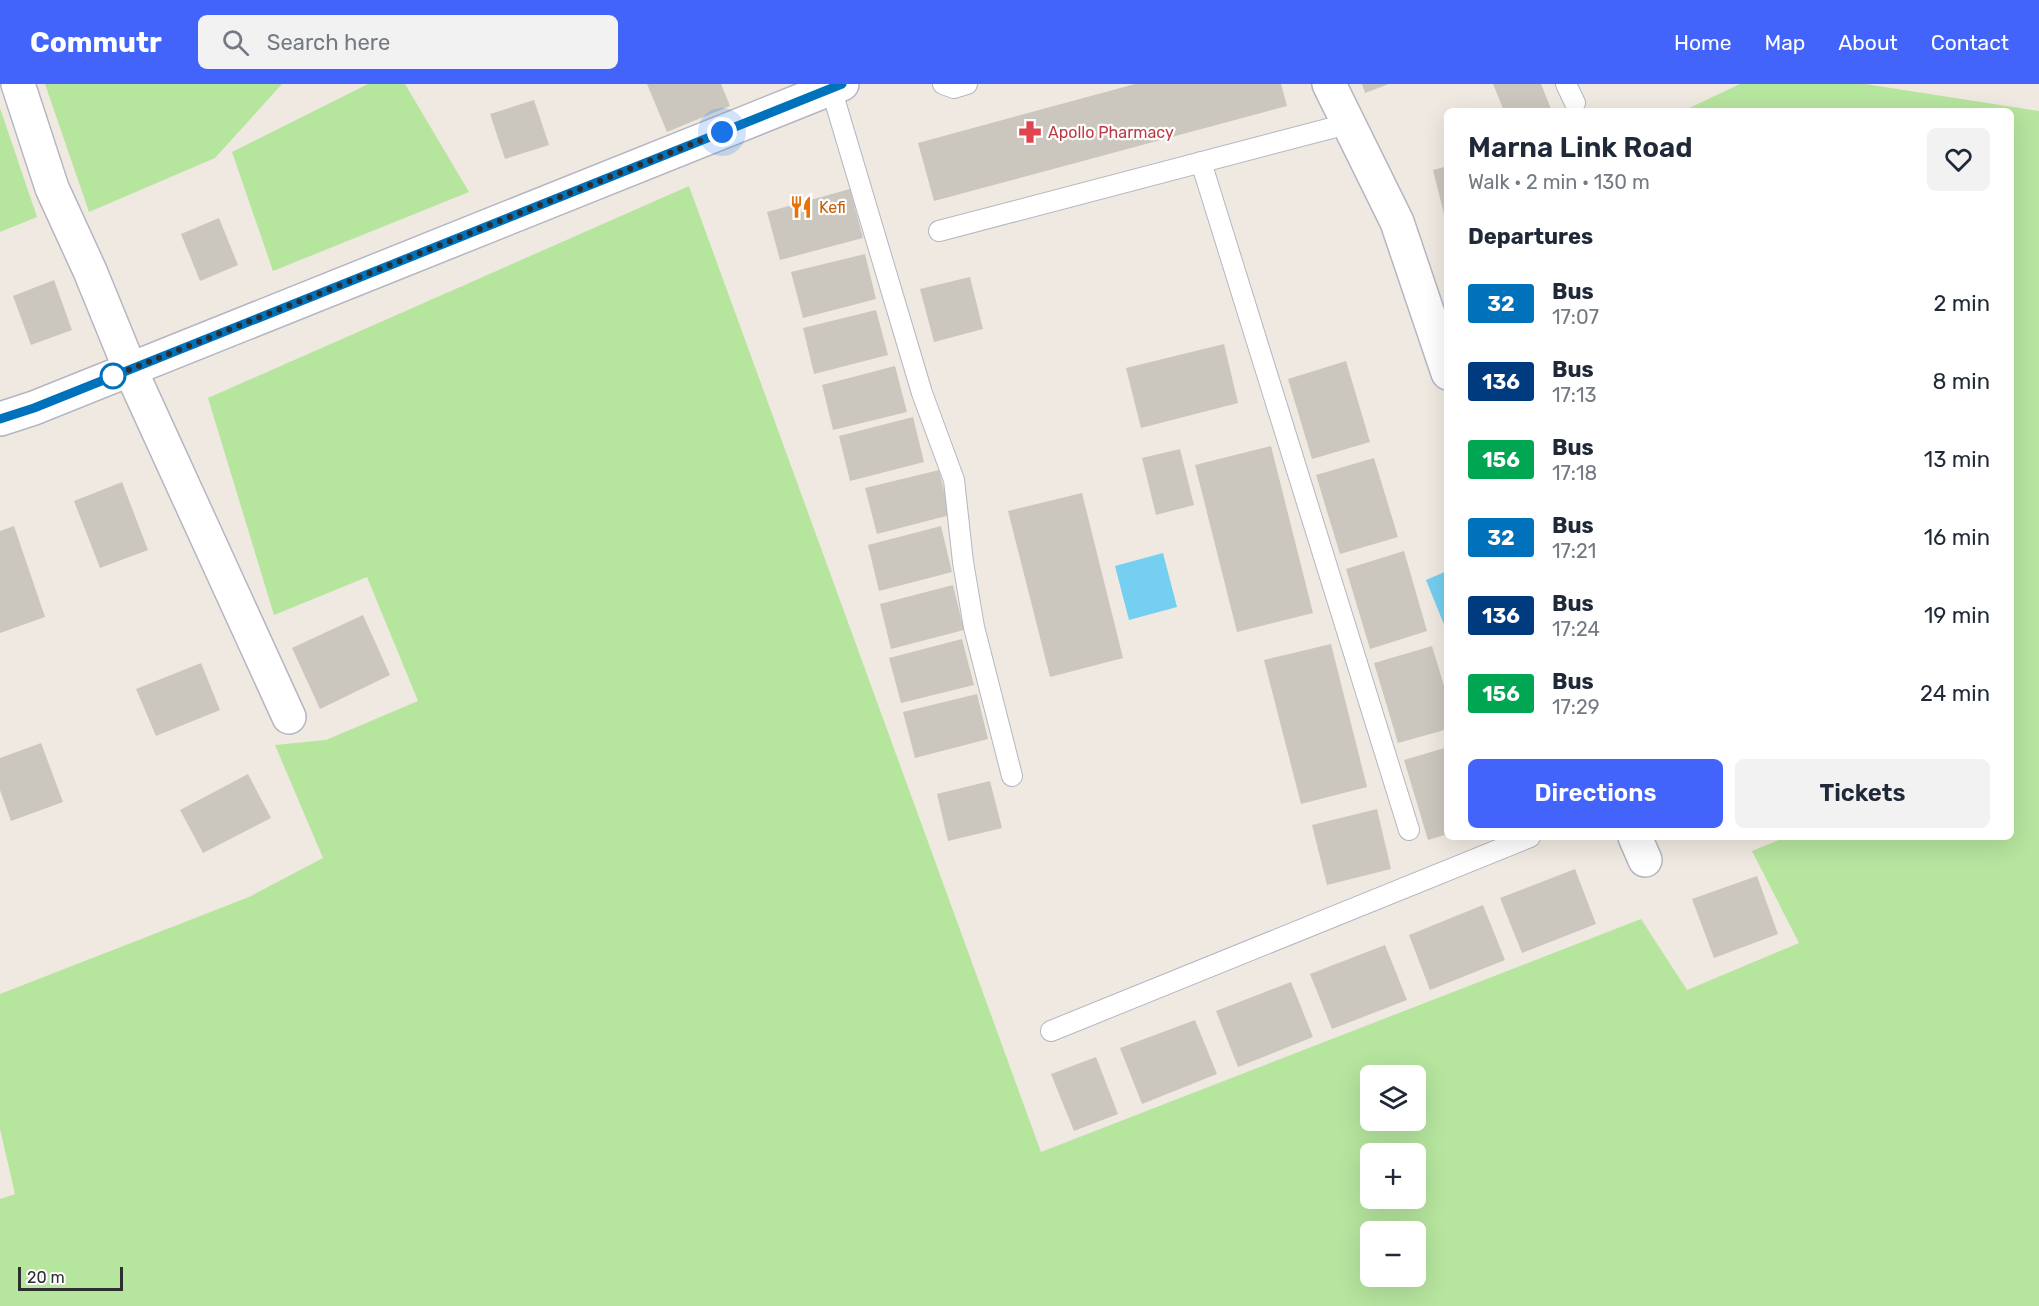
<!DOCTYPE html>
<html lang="en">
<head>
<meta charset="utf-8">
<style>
	:root { --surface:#fff; --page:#f2f2f3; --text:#1f2937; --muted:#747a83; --accent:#4264fb }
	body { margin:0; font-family:Rubik,sans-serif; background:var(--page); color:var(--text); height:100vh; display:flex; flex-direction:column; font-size:22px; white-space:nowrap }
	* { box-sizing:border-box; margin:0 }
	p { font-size:20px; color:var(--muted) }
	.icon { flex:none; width:33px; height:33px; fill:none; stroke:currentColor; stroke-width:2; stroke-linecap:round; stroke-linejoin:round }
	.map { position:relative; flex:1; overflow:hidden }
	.drawer { position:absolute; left:1444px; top:24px; width:570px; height:732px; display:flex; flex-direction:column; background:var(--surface); border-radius:9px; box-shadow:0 6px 24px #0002 }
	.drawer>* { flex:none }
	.badge { padding:0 12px; border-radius:4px; font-size:21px; line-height:39px }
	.tools { position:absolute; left:1360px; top:981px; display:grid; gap:12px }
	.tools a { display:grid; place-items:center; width:66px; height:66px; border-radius:9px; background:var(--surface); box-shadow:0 6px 24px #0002; font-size:30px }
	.scale { position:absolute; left:18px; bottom:15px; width:105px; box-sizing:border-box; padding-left:6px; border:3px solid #2e2e2e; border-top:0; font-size:16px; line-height:21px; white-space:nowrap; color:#2e2e2e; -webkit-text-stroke:4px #fff; paint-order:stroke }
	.you { position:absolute; width:30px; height:30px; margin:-15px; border:4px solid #fff; border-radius:50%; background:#1a73e8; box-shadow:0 0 0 9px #1a73e833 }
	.map>.badge { position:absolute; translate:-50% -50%; box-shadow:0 0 0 3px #fff }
	h2 { padding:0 24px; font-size:22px; line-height:54px }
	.round { display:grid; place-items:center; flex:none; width:63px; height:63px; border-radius:9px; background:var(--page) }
	.overview { display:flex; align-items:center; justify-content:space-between; height:102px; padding:0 24px }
	h1 { font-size:28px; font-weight:600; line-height:45px }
	.cta { display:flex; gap:12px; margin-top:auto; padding:12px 24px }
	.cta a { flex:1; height:69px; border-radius:9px; background:var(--accent); color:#fff; font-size:24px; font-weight:600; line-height:69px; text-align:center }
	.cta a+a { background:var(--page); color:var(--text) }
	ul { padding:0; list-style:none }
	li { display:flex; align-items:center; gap:18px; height:78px; padding:0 24px }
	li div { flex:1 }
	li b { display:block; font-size:22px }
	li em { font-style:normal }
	li .badge { min-width:66px; font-weight:700; text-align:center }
	header { display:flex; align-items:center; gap:36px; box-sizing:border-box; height:84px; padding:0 30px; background:var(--accent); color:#fff }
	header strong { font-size:28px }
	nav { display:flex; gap:33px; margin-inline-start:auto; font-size:21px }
	.search { width:420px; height:54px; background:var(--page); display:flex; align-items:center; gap:15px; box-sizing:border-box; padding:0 21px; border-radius:9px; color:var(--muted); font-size:22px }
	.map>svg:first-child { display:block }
	.green { fill:#b6e59e; fill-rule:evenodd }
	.water { fill:#75cff0 }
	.building { fill:#cbc7bf }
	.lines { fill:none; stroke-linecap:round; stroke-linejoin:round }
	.lane-casing { stroke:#b4b7c1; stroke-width:22 }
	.street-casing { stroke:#b4b7c1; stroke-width:36 }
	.secondary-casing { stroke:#b4b7c1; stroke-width:36 }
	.lane { stroke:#fff; stroke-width:20 }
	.street { stroke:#fff; stroke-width:33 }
	.secondary { stroke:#fff; stroke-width:33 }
	.line-casing { stroke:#fff; stroke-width:14 }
	.line { stroke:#0072bc; stroke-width:9 }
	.walk { stroke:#2e2e2e; stroke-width:6; stroke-dasharray:0 10.8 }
	.stop-dot { fill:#fff; stroke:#0072bc; stroke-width:3 }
	.labels { text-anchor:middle; stroke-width:4.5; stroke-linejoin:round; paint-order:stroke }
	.health-label { font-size:16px; fill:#be3a42; stroke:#fff; text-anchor:start }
	.food-label { font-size:16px; fill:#c56008; stroke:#fff; text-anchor:start }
</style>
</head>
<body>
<header>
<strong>Commutr</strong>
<div class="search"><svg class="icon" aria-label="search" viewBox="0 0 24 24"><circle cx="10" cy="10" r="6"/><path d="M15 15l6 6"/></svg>Search here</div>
<nav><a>Home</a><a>Map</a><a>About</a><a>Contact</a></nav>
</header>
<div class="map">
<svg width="2039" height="1222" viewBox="0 0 2039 1222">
	<rect width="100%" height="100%" fill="#efe9e1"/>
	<!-- green -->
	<g class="green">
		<path d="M45 0H282L215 74 89 128Z"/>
		<path d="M368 0H405L469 108 273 187 232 68Z"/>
		<path d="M1740 0H1865L2039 27V1222H0V1115L15 1110 0 1045V910L249 813 323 774 275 661 326 656 418 617 367 493 274 531 208 314 689 102 1041 1068 1641 835 1687 906 1799 859 1752 767 1786 753H2012V27H1683ZM1371 992H1416V1036H1371ZM1371 1070H1416V1114H1371ZM1371 1148H1416V1192H1371Z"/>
		<path d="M0 24 37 133 0 148Z"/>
	</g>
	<!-- water -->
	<g class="water">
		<path d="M1163 469 1177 523 1129 536 1115 482Z"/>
		<path d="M1447 487V548L1426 496Z"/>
	</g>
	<!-- building -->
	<g class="building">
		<path d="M647 0H721L730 22 667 48Z"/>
		<path d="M1135 0H1281L1287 22 934 117 918 59Z"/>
		<path d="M1362 0H1389L1365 9Z"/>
		<path d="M1493 0H1541L1551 25 1504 27Z"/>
		<path d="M534 16 549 61 505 75 490 30Z"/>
		<path d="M1448 82V142H1447L1433 86Z"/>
		<path d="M850 105 863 154 780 176 767 128Z"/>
		<path d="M219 134 238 181 200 197 181 150Z"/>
		<path d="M865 170 876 215 803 234 791 188Z"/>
		<path d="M970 193 983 245 934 258 920 205Z"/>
		<path d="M54 196 72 246 31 261 13 212Z"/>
		<path d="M876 226 888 271 814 290 803 244Z"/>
		<path d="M1224 260 1238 319 1141 344 1126 284Z"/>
		<path d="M1346 277 1370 358 1312 375 1288 295Z"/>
		<path d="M895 282 907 328 833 346 822 301Z"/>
		<path d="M913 333 924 378 850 397 839 352Z"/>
		<path d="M1271 362 1313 529 1237 548 1195 381Z"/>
		<path d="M1180 365 1194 421 1156 431 1142 374Z"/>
		<path d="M1374 374 1398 453 1340 470 1316 391Z"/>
		<path d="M939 386 950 431 877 450 865 404Z"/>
		<path d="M122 398 148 466 100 484 74 417Z"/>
		<path d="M1082 409 1123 574 1050 593 1008 427Z"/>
		<path d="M14 442 45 533 0 549V447Z"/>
		<path d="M941 442 952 488 879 507 868 461Z"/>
		<path d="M1404 467 1427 547 1370 565 1346 485Z"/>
		<path d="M953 501 964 546 891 565 880 520Z"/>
		<path d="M363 531 390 591 320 625 292 564Z"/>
		<path d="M962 555 974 601 901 619 889 574Z"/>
		<path d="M1331 560 1367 703 1301 720 1264 576Z"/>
		<path d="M1432 562 1448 615V645L1398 659 1374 579Z"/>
		<path d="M201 579 220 626 156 652 136 605Z"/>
		<path d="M977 610 988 655 915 674 903 628Z"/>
		<path d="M41 659 63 718 11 737 0 706V674Z"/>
		<path d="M1448 663V750L1428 756 1404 676Z"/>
		<path d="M248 690 271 734 203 769 180 726Z"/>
		<path d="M990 697 1002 744 948 757 937 710Z"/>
		<path d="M1377 725 1391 785 1327 801 1312 741Z"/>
		<path d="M1575 785 1596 840 1522 869 1500 814Z"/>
		<path d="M1757 792 1778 850 1714 874 1692 815Z"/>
		<path d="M1483 821 1505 876 1430 906 1409 851Z"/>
		<path d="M1385 861 1407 916 1332 945 1310 890Z"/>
		<path d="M1291 898 1313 953 1238 983 1216 927Z"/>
		<path d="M1195 936 1217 990 1142 1020 1120 964Z"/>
		<path d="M1096 973 1118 1030 1074 1047 1051 990Z"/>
	</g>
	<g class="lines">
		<!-- lane casing -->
		<g class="lane-casing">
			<g id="lane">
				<path d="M943 0 954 4 967 0"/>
				<path d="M1566 0 1575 19"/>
				<path d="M831 4 922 309 954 396 963 478 974 543 1012 692"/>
				<path d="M1201 78 1409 746"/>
				<path d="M939 147 1347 40"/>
				<path d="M1051 947 1530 753"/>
			</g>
		</g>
		<!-- street casing -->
		<g class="street-casing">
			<g id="street">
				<path d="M1329 0 1397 138 1448 289"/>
				<path d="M130 285 289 633"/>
				<path d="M1635 753 1645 776"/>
			</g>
		</g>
		<!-- secondary casing -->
		<g class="secondary-casing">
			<g id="secondary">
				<path d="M18 0 52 104 90 187 130 285"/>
				<path d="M0 335 34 324 842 0"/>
			</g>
		</g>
		<!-- lane -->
		<use href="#lane" class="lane"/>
		<!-- street -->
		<use href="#street" class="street"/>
		<!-- secondary -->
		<use href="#secondary" class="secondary"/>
	</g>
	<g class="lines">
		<!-- line casing -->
		<g class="line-casing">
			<path id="line" d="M0 335 34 324 842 0"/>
		</g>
		<!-- line -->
		<use href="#line" class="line"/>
		<!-- walk -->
		<path class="walk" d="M113 292 111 293 722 48"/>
	</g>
	<!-- icons -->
	<defs>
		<g id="pharmacy-bare" transform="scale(1.8)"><path d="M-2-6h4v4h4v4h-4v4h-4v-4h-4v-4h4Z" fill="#e0444e" stroke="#fff" stroke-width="2.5" paint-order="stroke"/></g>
		<g id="restaurant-bare" transform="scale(1.8)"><path d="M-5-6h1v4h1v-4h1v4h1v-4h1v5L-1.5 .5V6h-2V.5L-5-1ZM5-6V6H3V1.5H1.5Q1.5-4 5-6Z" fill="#e8710a" stroke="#fff" stroke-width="2.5" paint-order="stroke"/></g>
	</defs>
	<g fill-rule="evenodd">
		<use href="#pharmacy-bare" x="1030" y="48"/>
		<use href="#restaurant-bare" x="801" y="123"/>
	</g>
	<!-- markers -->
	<circle class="stop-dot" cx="113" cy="292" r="12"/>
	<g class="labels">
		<!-- health labels -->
		<g class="health-label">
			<text x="1048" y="54">Apollo Pharmacy</text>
		</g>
		<!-- food labels -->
		<g class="food-label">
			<text x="819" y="129">Kefi</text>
		</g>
	</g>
</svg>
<div class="tools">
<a><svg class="icon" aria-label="layers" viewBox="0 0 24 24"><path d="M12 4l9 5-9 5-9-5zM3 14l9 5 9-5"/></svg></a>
<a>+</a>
<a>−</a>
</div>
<div class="scale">20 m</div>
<div class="you" style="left:722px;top:48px"></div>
<section class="drawer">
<div class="overview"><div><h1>Marna Link Road</h1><p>Walk · 2 min · 130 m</p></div><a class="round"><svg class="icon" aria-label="heart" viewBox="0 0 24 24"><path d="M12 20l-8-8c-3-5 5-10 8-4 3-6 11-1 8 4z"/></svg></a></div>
<h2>Departures</h2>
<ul>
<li><span class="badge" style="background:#0072bc;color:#fff">32</span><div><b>Bus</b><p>17:07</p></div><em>2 min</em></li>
<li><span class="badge" style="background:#003b80;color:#fff">136</span><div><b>Bus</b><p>17:13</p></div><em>8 min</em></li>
<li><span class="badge" style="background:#00a651;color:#fff">156</span><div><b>Bus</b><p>17:18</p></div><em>13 min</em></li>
<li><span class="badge" style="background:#0072bc;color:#fff">32</span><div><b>Bus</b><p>17:21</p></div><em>16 min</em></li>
<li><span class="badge" style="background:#003b80;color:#fff">136</span><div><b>Bus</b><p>17:24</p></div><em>19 min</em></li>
<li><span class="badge" style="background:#00a651;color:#fff">156</span><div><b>Bus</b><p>17:29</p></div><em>24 min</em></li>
</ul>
<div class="cta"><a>Directions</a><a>Tickets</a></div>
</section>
</div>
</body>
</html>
